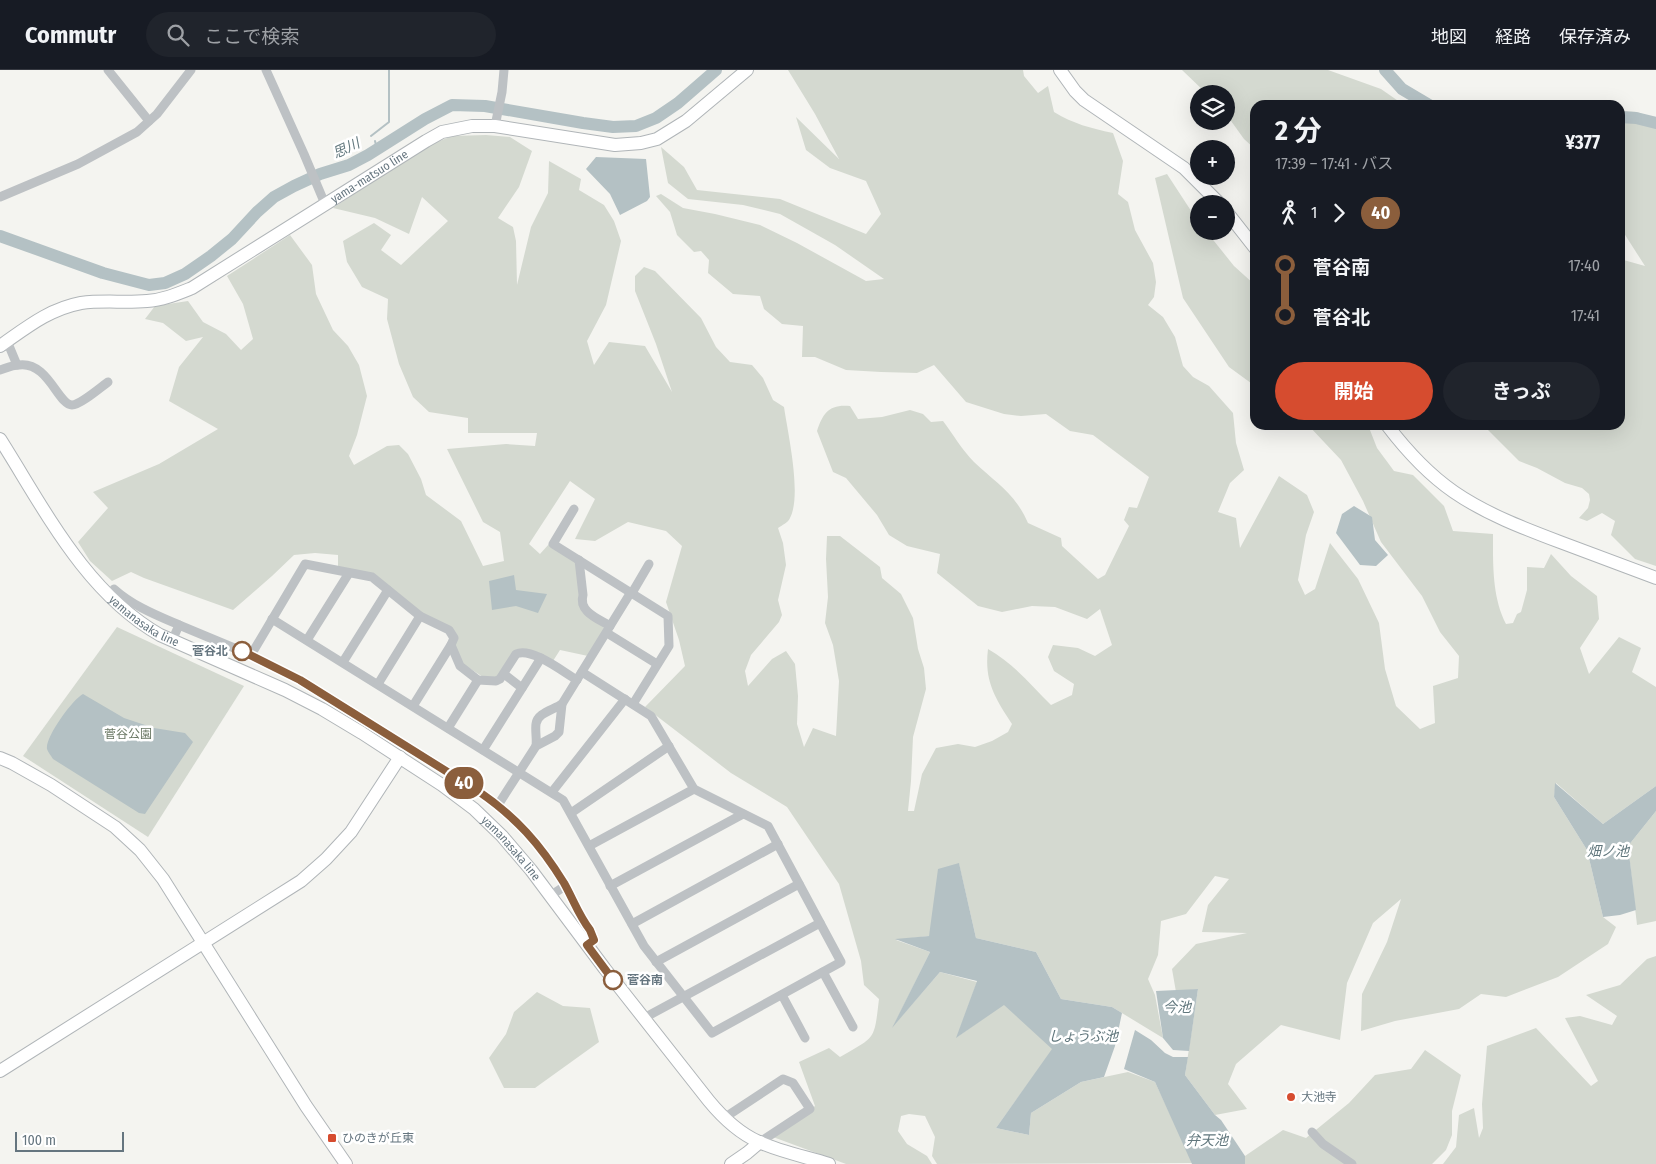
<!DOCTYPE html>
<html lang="ja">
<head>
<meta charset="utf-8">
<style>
	:root { --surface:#171b24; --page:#20242c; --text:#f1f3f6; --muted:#9ea1a6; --line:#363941; --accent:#d64c2f }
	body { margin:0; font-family:"Fira Sans Condensed","Noto Sans JP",sans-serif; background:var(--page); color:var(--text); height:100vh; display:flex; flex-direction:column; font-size:19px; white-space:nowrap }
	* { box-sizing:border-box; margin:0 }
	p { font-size:16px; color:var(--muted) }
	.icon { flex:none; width:28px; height:28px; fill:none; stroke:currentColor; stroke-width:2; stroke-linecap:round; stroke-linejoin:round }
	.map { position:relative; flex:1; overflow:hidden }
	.panel { position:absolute; left:1250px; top:30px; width:375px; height:330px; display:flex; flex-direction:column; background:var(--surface); border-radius:15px; box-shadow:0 5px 20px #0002 }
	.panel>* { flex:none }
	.badge { padding:0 10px; border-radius:16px; font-size:18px; line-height:32px }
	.controls { position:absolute; left:1190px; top:15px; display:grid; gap:10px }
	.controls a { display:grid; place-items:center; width:45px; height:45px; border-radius:50%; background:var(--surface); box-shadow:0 5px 20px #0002; font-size:25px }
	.scale { position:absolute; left:15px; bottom:12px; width:109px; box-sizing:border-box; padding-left:5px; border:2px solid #65757f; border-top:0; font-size:14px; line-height:18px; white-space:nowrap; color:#65757f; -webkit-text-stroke:4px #fff; paint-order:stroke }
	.map>.badge { position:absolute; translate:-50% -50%; box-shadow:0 0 0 2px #fff }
	.legs { display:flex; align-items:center; gap:8px; height:55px; padding:0 25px; font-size:16px }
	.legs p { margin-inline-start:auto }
	.head { display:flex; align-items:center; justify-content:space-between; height:85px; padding:0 25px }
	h1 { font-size:28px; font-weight:700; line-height:38px }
	.action { display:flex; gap:10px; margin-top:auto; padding:10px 25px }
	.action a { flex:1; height:58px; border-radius:30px; background:var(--accent); color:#fff; font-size:20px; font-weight:700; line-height:58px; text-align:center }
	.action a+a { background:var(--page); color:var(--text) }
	ul { padding:0 25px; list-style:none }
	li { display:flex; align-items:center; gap:18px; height:50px; font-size:19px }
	li i { display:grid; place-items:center; width:8px; height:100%; margin:0 6px; background:currentColor }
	li i::after { content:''; width:12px; height:12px; margin:-6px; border:4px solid; border-radius:50%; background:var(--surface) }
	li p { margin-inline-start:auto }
	li:first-child i { background:linear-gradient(#0000 50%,currentColor 0) }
	li:last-child i { background:linear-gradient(currentColor 50%,#0000 0) }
	header { display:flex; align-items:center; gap:30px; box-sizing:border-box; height:70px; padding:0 25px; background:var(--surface); border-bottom:1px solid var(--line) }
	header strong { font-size:24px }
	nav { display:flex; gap:28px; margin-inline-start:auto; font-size:18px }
	.search { width:350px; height:45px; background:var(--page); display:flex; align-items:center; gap:12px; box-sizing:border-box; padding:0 18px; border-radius:28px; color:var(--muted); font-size:19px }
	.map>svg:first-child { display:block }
	.green { fill:#d4d9d0 }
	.water { fill:#b4c1c4 }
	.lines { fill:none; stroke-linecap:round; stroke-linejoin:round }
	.stream { stroke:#b4c1c4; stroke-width:2 }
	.river { stroke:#b4c1c4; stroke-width:12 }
	.secondary-casing { stroke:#b0b5b8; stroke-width:14 }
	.street { stroke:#bdc1c4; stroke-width:9 }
	.secondary { stroke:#fff; stroke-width:12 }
	.line-1-casing { stroke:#fff; stroke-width:11 }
	.line-1 { stroke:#8b5e3c; stroke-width:8 }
	.stop-1-dot { fill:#fff; stroke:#8b5e3c; stroke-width:2.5 }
	.poi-dot { fill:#d64c2f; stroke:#fff; stroke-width:2 }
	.labels { text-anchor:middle; stroke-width:5; stroke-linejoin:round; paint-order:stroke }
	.street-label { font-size:12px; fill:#65757f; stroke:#fff }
	.stop-label { font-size:12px; font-weight:bold; fill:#65757f; stroke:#fff; text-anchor:end }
	.park-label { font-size:12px; fill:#697763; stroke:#fff }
	.poi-label { font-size:12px; fill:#65757f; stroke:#fff; text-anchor:start }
	.water-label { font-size:14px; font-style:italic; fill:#61777d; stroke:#fff }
</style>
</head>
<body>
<header>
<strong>Commutr</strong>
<div class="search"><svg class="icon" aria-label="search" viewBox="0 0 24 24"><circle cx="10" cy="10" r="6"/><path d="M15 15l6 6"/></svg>ここで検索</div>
<nav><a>地図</a><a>経路</a><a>保存済み</a></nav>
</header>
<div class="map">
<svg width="1656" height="1094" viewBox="0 0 1656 1094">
	<rect width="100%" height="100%" fill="#f4f4f0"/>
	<!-- green -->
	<g class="green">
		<path d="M788 0H1023L1024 6 1038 23 1048 16 1054 42C1074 54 1090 58 1113 63L1123 91 1118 124 1128 132 1135 160 1153 193 1156 212 1154 227 1148 235 1163 247 1175 267 1183 296 1193 307 1209 316 1233 343 1236 373 1244 400 1230 413 1218 442 1236 448 1240 478 1279 406 1307 425 1314 442 1306 465 1298 510 1305 525 1315 519 1330 473 1358 509 1379 553 1385 599 1396 636 1420 659 1435 653 1433 616 1458 608 1459 586 1440 562 1422 526 1381 472 1363 431 1341 390 1308 355H1368L1377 378 1394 401 1413 405 1444 436 1453 461 1493 464C1493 494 1492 527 1506 554L1513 553 1517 544 1521 542 1527 520V497L1544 498 1551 484 1571 506 1597 526 1599 549 1580 578 1589 604 1619 567 1641 578 1632 602 1656 617V716L1603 754 1556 713 1554 727 1587 780 1603 847 1616 857 1608 874 1558 907 1506 927 1481 924 1459 939 1395 951 1361 961 1362 924 1387 872 1401 829 1373 853 1347 913 1340 970 1281 955 1236 994 1228 1014 1247 1039 1215 1045 1185 1005 1198 919 1176 922 1172 899 1196 874 1247 863 1202 862 1208 835 1229 809 1215 806 1186 844 1161 851 1158 885 1148 909 1155 925 1163 968 1112 937 1061 929 1036 882 976 868 959 794 929 866 896 870 930 882 894 955 940 902 977 912 957 967 1004 934 1053 979 996 1058 1029 1065 1031 1043 1081 1012 1128 1002 1155 1012 1193 1093 937 1094 932 1086 935 1067 925 1046 909 1044 901 1046 898 1061 907 1074 927 1086 932 1094H846L773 1067 815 1036 799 992 829 978 840 987C876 966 874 971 879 929L864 915 861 891 839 814 787 737 731 703 645 637 685 596 679 570 666 532 682 476 666 461 628 452 595 471 575 469 595 429 570 411 529 474 540 484 549 474 574 489 578 495 579 526 605 559 588 586 560 580 553 591 520 580 496 608 483 607 463 594 455 578 457 566 424 545 374 504 338 497V485L315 483 294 485 272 506 233 540 144 508 131 502 112 511 90 491 78 472 108 438 93 422 159 394 218 359 169 331 179 297 203 267 186 271 163 253 145 249 155 236 188 231 203 252 226 264 241 280 253 269 243 234 227 206 290 165 312 195 316 224 333 260 348 276 359 295 367 326 357 365 349 386 354 395 387 376 399 375 408 384 421 409 426 425 461 451 483 496 504 491 500 462 483 452 447 379 506 374 535 376 537 363H468V348L429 342 413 327 399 294 387 249 388 229 362 217 347 192 343 171 374 153 391 165 381 180 401 195 448 151 422 127 409 164 375 148 333 138 425 77 452 66 486 65 510 67 532 81 519 117 498 148 513 157 516 171 517 215 531 157 548 123 549 91 581 109 579 120 604 135 614 151 621 171 606 235 587 271 594 295 609 272 645 276 672 322 656 274 635 221V206L644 197 655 201 701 248 716 277 730 292 752 295 763 308 773 330 784 337C788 364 802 425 790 448 788 453 782 455 778 458L783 473 786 495 778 530 782 545 779 552 751 585 745 601 748 616 772 589 786 581 795 594 798 626 797 654 804 677 813 658 836 666 839 611 833 575 825 553 828 527 826 489 827 466H840L880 497 882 508 901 524 913 548 918 579 924 598 926 619 913 667 911 711 908 741H914L922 704 936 678 958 674 975 677 992 671 1008 662 1012 654C995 628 984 611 988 579 1013 593 1031 615 1051 635L1072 625 1074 614 1054 601 1048 587 1053 575 1078 578 1095 586 1112 575 1100 539 1087 549 1055 537 1032 536 1002 542 978 536 937 503 940 484 907 476 889 465 877 445 846 408 833 402 817 361C823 343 829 334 850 336L858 349 882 347 910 340 923 344 931 352 943 351C953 364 962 380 974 392 996 413 1015 423 1028 453L1061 468 1062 476 1098 509 1105 505 1129 456 1124 450 1129 437 1137 438 1149 407 1093 365 1070 361 1046 344 1021 346 1004 344 966 332 934 295 917 303 881 302 846 300 815 287H802L803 256 782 254 764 239 760 226 733 224 708 203 709 190 701 181 694 182 677 165 670 142 656 126 661 124 683 138 715 144 760 155 797 173 866 211 884 209 835 175 780 144 743 135 688 129 668 113 661 77 684 97 697 120 780 129 866 164 881 144 866 111 830 98 806 80 796 47 839 89 815 44Z"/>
		<path d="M1182 0H1328L1381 19 1404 35H1255V79L1244 69 1226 44V24H1207Z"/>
		<path d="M1620 41 1637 42 1656 49V496L1635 489 1611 465 1615 451 1602 443 1587 451 1579 448 1588 438 1590 430 1589 424 1582 418 1565 413 1537 398 1519 391 1483 355H1620V189L1645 196 1620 157Z"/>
		<path d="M1167 104 1199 153V161H1206L1234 196 1255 215V316L1229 297 1183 228 1155 108Z"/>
		<path d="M117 557 244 616 148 767 23 686Z"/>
		<path d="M1656 741V851L1637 855 1628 776Z"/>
		<path d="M1656 886V1094H1443L1456 1077 1459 1045 1474 1038 1479 1068 1483 1058 1482 1034 1487 976 1536 958 1591 1016 1598 1011 1565 948 1580 946 1612 955 1617 946 1586 925 1620 915 1647 889Z"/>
		<path d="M537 922 563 936 590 938 599 972 535 1018H504L489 988 506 964 514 942Z"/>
		<path d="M1425 980 1461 1005 1452 1041V1065L1446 1080 1432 1094H1245V1086L1283 1060 1306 1068 1349 1033 1375 1005 1411 999Z"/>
	</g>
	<!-- water -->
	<g class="water">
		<path d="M596 87 646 89 650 127 647 131 620 145 610 124 586 99Z"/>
		<path d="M1354 436 1372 447 1375 470 1388 485 1376 496 1360 495 1336 463 1342 444Z"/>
		<path d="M514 505 516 520 547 524 538 543 516 536 492 540 489 511Z"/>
		<path d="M83 624 124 648 154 658 185 663 193 672 145 744 139 743 53 689C51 686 48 682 47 679 45 667 73 629 83 624Z"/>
		<path d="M1555 713 1603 754 1656 716V741L1628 776 1636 840 1620 845 1603 847 1587 780 1554 727Z"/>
		<path d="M959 793 976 868 1036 882 1061 929 1112 937 1122 943 1115 976 1104 1007 1081 1012 1031 1043 1029 1065 996 1058 1052 979 1004 935 956 968 977 911 940 902 892 958 930 882 895 869 929 866 938 799Z"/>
		<path d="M1198 919 1189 981 1173 980 1163 968 1156 921Z"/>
		<path d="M1135 960 1151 970 1165 983 1173 987H1188L1185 1005 1215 1045 1221 1050 1245 1086V1094H1192L1155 1012 1124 999Z"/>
	</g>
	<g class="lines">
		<!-- stream -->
		<g class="stream">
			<path d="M371 66 389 52V0"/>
			<path d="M375 71 377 79"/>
		</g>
		<!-- river -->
		<g class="river">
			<path d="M1385 0 1402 19 1429 35"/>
			<path d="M1620 47 1636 48 1656 53"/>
			<path d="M0 166 103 203 149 215 165 213 185 204 211 186 232 169 257 142 274 127 294 116 320 104 349 95 368 85 425 49 452 35 485 36 583 53 613 57 636 56 656 48 678 33 716 0"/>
		</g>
		<!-- secondary casing -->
		<g class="secondary-casing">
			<g id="secondary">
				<path d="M1060 0 1075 21 1084 30 1184 98 1220 134"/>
				<path d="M1226 141 1255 178"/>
				<path id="s1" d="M0 276C26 258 49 239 81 233 103 230 125 233 147 231 163 230 177 224 192 218L426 71 442 62 472 56H495L615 75 641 73 657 69 686 51 747 0"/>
				<path d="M1387 355C1406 380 1428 404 1454 422 1486 444 1523 458 1560 472 1592 484 1624 496 1656 508"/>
				<path id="s2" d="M0 369C45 440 85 522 160 565L285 620 322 639 362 663 442 715 474 739 502 766 531 800 605 899 709 1031C723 1048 739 1063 759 1072 781 1082 807 1087 829 1094"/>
				<path d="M0 688 12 693 51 715 115 757 140 780 163 809 306 1036 346 1094"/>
				<path d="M0 1001 301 811 326 789 351 762 400 687"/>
				<path d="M731 1094 747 1083 760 1072"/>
			</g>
		</g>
		<!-- street -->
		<g class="street">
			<path d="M108 0 149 51"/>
			<path d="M266 0 304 84 325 134"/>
			<path d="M495 56 502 22 504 0"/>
			<path d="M0 127 78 94 137 62 157 44 191 0"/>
			<path d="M7 271 17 295"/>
			<path d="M0 300C6 298 13 295 19 295 48 291 58 335 72 335 80 335 101 317 108 312"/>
			<path d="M574 439 553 474 668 546 669 576 633 634"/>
			<path d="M579 490 583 525C578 542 599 549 610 556"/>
			<path d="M114 519C133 536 156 545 179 555"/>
			<path d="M632 523 649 494"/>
			<path d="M272 549 563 730 644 876 712 963 841 892 768 756 694 719 651 646 582 602"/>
			<path d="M607 563 657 594"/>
			<path d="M307 570 349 503"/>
			<path d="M172 571 179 555 251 585 300 610 478 721C520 750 539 773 565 816L550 826"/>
			<path d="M251 585 305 494 372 507 420 546 449 560 454 568 451 575 460 596 478 610 496 611 500 609 516 584C532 577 563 602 577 610"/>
			<path d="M343 592 388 520"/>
			<path d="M504 604 522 618"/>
			<path d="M378 614 420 546"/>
			<path d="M413 636 451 575"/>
			<path d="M448 658 478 610"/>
			<path d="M536 676C537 669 535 661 536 654 537 643 553 640 562 634"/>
			<path d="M483 680 541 588"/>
			<path d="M552 722 625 629"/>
			<path d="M498 735 536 676 555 666 559 662 562 634 631 522"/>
			<path d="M571 743 669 676"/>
			<path d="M589 776 694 719"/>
			<path d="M565 816 594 869 587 875"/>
			<path d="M610 816 743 744"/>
			<path d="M632 854 778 774"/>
			<path d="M656 892 799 814"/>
			<path d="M823 902 853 957"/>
			<path d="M782 925 805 968"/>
			<path d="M644 948 820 853"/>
			<path d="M724 1048 783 1009 793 1013 810 1039 760 1072"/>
			<path d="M1312 1062 1323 1074 1352 1094"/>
		</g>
		<!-- secondary -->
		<use href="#secondary" class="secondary"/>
	</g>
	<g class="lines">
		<!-- line-1 casing -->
		<g class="line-1-casing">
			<path id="line-1" d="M242 581 300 610 478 721C516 747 540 774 564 813 573 829 579 846 590 860L594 870 587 875 613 910"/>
		</g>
		<!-- line-1 -->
		<use href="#line-1" class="line-1"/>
	</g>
	<!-- markers -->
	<g class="stop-1-dot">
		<circle cx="242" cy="581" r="9"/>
		<circle cx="613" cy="910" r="9"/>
	</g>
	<g class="poi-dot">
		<circle cx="1291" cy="1027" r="5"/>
		<rect x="327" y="1063" width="10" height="10" rx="2.5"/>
	</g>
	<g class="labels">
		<!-- street labels -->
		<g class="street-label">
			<text dy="4" stroke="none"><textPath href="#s1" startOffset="415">yama-matsuo line</textPath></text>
			<text dy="4" stroke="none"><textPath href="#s2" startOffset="235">yamanasaka line</textPath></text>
			<text dy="4" stroke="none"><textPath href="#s2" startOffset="670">yamanasaka line</textPath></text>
		</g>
		<!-- stop labels -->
		<g class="stop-label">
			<text x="228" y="585">菅谷北</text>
			<text x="627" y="914" text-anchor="start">菅谷南</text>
		</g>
		<!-- park labels -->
		<g class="park-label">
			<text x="128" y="668">菅谷公園</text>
		</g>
		<!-- poi labels -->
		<g class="poi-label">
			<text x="1301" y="1031">大池寺</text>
			<text x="342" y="1072">ひのきが丘東</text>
		</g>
		<!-- water labels -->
		<g class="water-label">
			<text transform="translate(346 78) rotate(-25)" y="5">思川</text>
			<text x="1608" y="786">畑ノ池</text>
			<text x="1177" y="942">今池</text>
			<text x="1083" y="971">しょうぶ池</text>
			<text x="1207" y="1075">弁天池</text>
		</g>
	</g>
</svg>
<div class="controls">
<a><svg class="icon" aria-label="layers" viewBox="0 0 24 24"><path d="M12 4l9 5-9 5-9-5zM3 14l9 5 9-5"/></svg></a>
<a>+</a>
<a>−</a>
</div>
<div class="scale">100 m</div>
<b class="badge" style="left:464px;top:713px;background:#8b5e3c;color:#fff">40</b>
<section class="panel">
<div class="head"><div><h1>2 分</h1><p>17:39 – 17:41 · バス</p></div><b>¥377</b></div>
<div class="legs"><svg class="icon" aria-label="walk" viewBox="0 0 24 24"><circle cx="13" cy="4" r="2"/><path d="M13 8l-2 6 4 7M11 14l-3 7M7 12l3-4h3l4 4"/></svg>1<svg class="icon" aria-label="forward" viewBox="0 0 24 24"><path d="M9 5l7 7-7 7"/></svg><b class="badge" style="background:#8b5e3c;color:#fff">40</b></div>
<ul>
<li><i style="color:#8b5e3c"></i><b>菅谷南</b><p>17:40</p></li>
<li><i style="color:#8b5e3c"></i><b>菅谷北</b><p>17:41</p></li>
</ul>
<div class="action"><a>開始</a><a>きっぷ</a></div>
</section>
</div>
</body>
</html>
